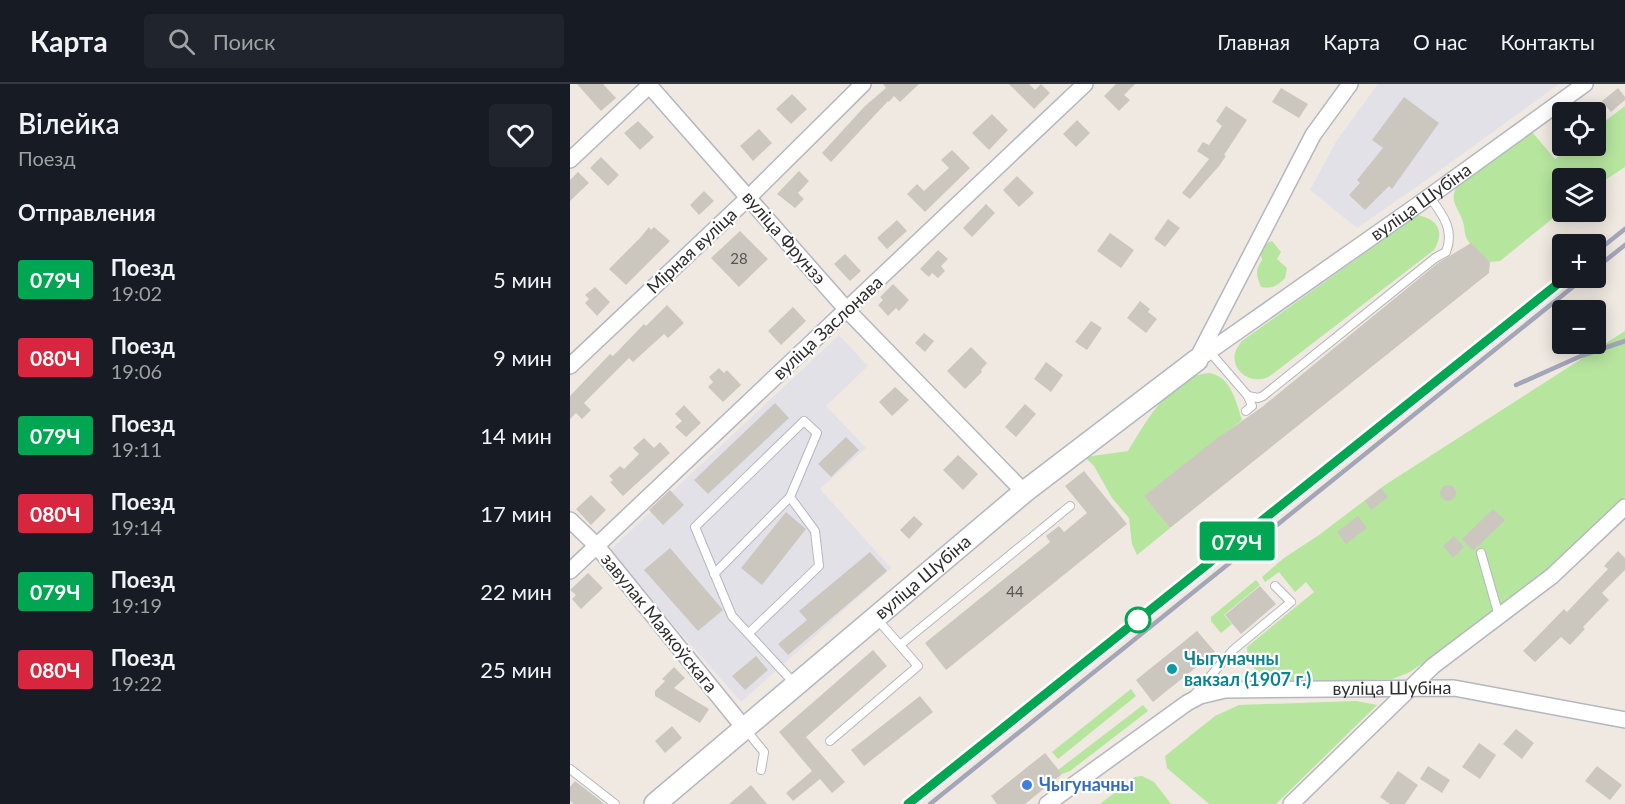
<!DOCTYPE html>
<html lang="ru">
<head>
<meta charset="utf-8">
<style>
	:root { --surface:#171b24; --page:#20242c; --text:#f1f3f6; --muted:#9ea1a6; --line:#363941 }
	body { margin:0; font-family:Lato,sans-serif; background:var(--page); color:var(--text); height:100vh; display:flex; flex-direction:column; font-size:22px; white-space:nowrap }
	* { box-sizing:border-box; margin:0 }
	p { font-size:20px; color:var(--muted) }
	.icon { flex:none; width:33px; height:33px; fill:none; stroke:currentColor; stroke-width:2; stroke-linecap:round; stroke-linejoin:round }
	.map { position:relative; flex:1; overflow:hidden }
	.panel { display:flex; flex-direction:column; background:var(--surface); width:570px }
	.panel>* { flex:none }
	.badge { padding:0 12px; border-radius:4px; font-size:21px; line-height:39px }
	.fabs { position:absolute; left:982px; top:18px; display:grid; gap:12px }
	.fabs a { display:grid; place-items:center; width:54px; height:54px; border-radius:6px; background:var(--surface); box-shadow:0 3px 15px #0003; font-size:30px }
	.map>.badge { position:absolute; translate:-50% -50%; box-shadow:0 0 0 3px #fff }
	h2 { padding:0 18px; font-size:22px; line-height:54px }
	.round { display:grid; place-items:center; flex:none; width:63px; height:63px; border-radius:6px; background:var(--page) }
	.overview { display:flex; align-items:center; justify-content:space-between; height:102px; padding:0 18px }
	h1 { font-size:28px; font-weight:600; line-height:45px }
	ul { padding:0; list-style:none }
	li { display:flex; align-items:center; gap:18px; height:78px; padding:0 18px }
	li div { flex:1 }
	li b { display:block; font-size:22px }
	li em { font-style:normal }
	li .badge { min-width:66px; font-weight:700; text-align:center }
	header { display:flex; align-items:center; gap:36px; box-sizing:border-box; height:84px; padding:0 30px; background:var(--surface); border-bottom:2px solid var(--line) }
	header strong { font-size:28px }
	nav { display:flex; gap:33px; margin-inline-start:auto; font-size:21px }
	.search { width:420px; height:54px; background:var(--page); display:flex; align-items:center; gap:15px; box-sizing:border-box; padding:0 21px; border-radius:6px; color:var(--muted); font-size:22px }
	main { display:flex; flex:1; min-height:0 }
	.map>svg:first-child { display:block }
	.industrial { fill:#e3e1e8 }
	.green { fill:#b6e59e }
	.building { fill:#cbc7bf }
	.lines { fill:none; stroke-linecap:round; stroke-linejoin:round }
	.lane-casing { stroke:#b4b7c1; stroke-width:10 }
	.street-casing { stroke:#b4b7c1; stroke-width:18 }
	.secondary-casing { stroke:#b4b7c1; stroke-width:24 }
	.lane { stroke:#fff; stroke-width:8 }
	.street { stroke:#fff; stroke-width:15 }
	.secondary { stroke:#fff; stroke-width:21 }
	.rail { stroke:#a3a6b8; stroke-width:4.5 }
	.line-casing { stroke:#fff; stroke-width:14 }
	.line { stroke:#00a651; stroke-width:9 }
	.stop-dot { fill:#fff; stroke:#00a651; stroke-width:3 }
	.culture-dot { fill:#0f9aa8; stroke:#fff; stroke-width:2 }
	.shop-dot { fill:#3f7fe0; stroke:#fff; stroke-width:2 }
	.labels { text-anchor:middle; stroke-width:4.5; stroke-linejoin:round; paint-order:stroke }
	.number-label { font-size:15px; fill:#555452 }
	.street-label { font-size:18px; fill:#2e2e2e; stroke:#fff }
	.culture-label { font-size:18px; font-weight:bold; fill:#0d838f; stroke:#fff; text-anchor:start }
	.shop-label { font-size:18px; font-weight:bold; fill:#366cbe; stroke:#fff; text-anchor:start }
</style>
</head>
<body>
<header>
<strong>Карта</strong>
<div class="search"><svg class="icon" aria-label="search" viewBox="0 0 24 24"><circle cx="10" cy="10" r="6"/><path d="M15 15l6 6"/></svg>Поиск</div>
<nav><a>Главная</a><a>Карта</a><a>О нас</a><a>Контакты</a></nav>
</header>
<main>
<section class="panel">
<div class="overview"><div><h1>Вілейка</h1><p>Поезд</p></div><a class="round"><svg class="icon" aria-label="heart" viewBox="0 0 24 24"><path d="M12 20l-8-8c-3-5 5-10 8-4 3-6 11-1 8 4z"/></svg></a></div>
<h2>Отправления</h2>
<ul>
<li><span class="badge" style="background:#00a651;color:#fff">079Ч</span><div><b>Поезд</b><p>19:02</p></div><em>5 мин</em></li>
<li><span class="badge" style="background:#d7263d;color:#fff">080Ч</span><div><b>Поезд</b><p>19:06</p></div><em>9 мин</em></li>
<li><span class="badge" style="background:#00a651;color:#fff">079Ч</span><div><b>Поезд</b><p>19:11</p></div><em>14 мин</em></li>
<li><span class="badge" style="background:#d7263d;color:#fff">080Ч</span><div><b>Поезд</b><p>19:14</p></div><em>17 мин</em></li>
<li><span class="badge" style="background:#00a651;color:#fff">079Ч</span><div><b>Поезд</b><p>19:19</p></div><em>22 мин</em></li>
<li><span class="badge" style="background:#d7263d;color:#fff">080Ч</span><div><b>Поезд</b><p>19:22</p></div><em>25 мин</em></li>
</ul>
</section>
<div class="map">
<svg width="1055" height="720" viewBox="0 0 1055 720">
	<rect width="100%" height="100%" fill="#efe9e1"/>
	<!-- industrial -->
	<g class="industrial">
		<path d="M808 0H989L855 97 787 144 740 106 767 56Z"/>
		<path d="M269 251 298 282 256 322 296 364 250 405 321 484 171 618 39 467Z"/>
	</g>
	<!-- green -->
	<g class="green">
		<path d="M1055 22V83L1026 102V94H993V126L930 177 920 178C912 171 900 162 896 153 894 148 895 143 893 138 889 124 878 117 887 103L962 48 985 75 1004 62H1026V44Z"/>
		<path d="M848 131C868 136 875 147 864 166L700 292C683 302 661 288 665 269 666 265 669 261 672 257Z"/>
		<path d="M702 157 711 168 707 175 717 184 715 194C707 202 703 205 691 203 686 191 685 186 692 176L690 168 693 161Z"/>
		<path d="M1055 247V413L977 489 852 580 838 589 822 595 709 599 697 597 678 578 677 563 744 508 736 498 725 508 709 488 695 498 692 493 714 474 749 451 815 401Z"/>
		<path d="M639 289C661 292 666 318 672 336L575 412 600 444 567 471 562 460 559 434 542 414 524 382 515 373 558 367C576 338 601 291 639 289Z"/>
		<path d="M686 496 690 501 654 531 662 540 651 549 641 537V533Z"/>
		<path d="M561 605 566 612 488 675 482 668Z"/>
		<path d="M786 617 807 621 706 720H639L597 684 595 672 645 632 669 621Z"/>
		<path d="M573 621 578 627 500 687 492 690 488 686Z"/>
		<path d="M572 692 584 698 601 720H530L565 693Z"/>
	</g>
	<!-- building -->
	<g class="building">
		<path d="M7 0H33L46 14 31 27Z"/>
		<path d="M313 0H349L330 18 324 12 319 18 318 17 261 78 252 69 295 22 316 4Z"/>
		<path d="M439 0H459L465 6 471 0 480 9 464 25Z"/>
		<path d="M546 0H565L554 11 560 16 549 27 534 12Z"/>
		<path d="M711 4 738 20 729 34 702 18Z"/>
		<path d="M1048 4 1055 13V16L1041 28 1032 17Z"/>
		<path d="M222 10 237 25 221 40 206 25Z"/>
		<path d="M834 13 869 39 822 105 819 102 795 126 779 111 790 99 787 96 813 64 802 56Z"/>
		<path d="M656 22 677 36 654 71 656 72 649 82 620 115 612 109 639 75 627 67 633 58 639 61 652 42 646 37Z"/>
		<path d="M422 30 438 46 419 66 402 49Z"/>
		<path d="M507 36 520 49 506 63 493 50Z"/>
		<path d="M68 37 84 53 70 66 54 49Z"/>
		<path d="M189 45 202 59 183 77 170 62Z"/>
		<path d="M382 66 400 84 355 128 337 110 347 100 354 107 379 84 371 76Z"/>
		<path d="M31 73 49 91 38 102 20 84Z"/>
		<path d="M229 87 239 97 228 109 234 115 225 124 207 110Z"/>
		<path d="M8 88 19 99 0 117V96Z"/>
		<path d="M447 92 464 109 449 123 433 106Z"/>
		<path d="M134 107 144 117 129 131 120 121Z"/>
		<path d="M416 120 425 129 402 153 393 144Z"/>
		<path d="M598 135 610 144 595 163 584 155Z"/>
		<path d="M327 136 337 147 317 165 307 154Z"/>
		<path d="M79 143 81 146 84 143 100 157 56 201 39 185 70 154Z"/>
		<path d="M170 147 198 175 169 203 141 174Z"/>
		<path d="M540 149 564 166 551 184 527 167Z"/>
		<path d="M901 159 920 178 919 189 600 444 574 412 646 355 692 323 868 179Z"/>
		<path d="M368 166 378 175 371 182 375 187 368 194 362 189 359 193 350 185Z"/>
		<path d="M275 170 291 187 280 197 264 180Z"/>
		<path d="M323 200 339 216 329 227 326 224 318 232 308 221 313 216 310 213Z"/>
		<path d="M25 203 40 218 27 232 15 219 19 215 15 211Z"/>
		<path d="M570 217 580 225 578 228 587 235 576 249 557 234Z"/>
		<path d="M97 221 114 239 98 254 94 250 63 278 59 274 14 319 21 326 12 335 6 329 0 335V312L40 270 43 272 74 240 76 242Z"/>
		<path d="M223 223 236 237 211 261 198 247Z"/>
		<path d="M521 237 532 244 517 266 505 258Z"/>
		<path d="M354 249 364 257 355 268 345 259Z"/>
		<path d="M401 263 417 279 411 286 412 288 395 305 377 287Z"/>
		<path d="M476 278 493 291 481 308 464 295Z"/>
		<path d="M149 284 154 289 157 286 171 301 153 318 138 303 143 298 139 293Z"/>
		<path d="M325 303 339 316 322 332 309 318Z"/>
		<path d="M205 319 219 334 138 410 124 396Z"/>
		<path d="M455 320 466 330 446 353 435 343Z"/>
		<path d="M114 321 131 339 116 353 105 343 112 337 105 330Z"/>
		<path d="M276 353 289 366 261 393 248 380Z"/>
		<path d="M74 354 84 364 90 358 100 369 53 412 40 398 43 396 39 392 50 382 54 385 69 370 63 364Z"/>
		<path d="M388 371 408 390 393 406 373 386Z"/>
		<path d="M514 387 557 440 376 586 355 559 480 458 476 452 489 442 494 448 517 429 495 402Z"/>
		<circle cx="878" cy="409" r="8"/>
		<path d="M811 404 818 413 801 426 795 417Z"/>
		<path d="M100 406 114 421 93 441 79 426Z"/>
		<path d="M21 411 36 426 21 441 6 425Z"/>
		<path d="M923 425 935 436 903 467 892 455Z"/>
		<path d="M216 428 236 445 192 501 171 484Z"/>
		<path d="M344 432 353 440 339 455 330 446Z"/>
		<path d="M788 432 797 444 776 460 767 448Z"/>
		<path d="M884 452 894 463 883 474 873 462Z"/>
		<path d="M100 464 153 526 128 547 74 486Z"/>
		<path d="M1048 467 1055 474V486L1032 509 1039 516 1013 543 1015 545 1000 561 991 553 965 578 953 567 994 525 997 528 1038 485 1034 482Z"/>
		<path d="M300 468 317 487 218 571 208 560 237 536 229 527Z"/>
		<path d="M18 489 33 504 11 525 2 515 6 511 0 506Z"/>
		<path d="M690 502 706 520 671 550 655 531Z"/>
		<path d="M627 547 645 568 583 618 566 596Z"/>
		<path d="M303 566 317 582 236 653 275 698 262 709 250 695 223 717 216 709 242 687 209 648Z"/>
		<path d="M186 572 198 586 175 606 162 592Z"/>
		<path d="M104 583 115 594 104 604 139 625 130 639 85 612V607L95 597 92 595Z"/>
		<path d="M350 612 363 628 294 682 281 666Z"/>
		<path d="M102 642 112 654 95 669 85 657Z"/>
		<path d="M946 645 964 659 952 675 933 660Z"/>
		<path d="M909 659 926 671 910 695 892 683Z"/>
		<path d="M475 669 492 690 455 720H427L421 712Z"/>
		<path d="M858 682 880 696 872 709 850 695Z"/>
		<path d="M1027 682 1052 701 1040 716 1015 697Z"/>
		<path d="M828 687 848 701 835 720H820L810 713Z"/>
		<path d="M5 697 27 714 34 720H4L0 717V703Z"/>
		<path d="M181 701 197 720H159Z"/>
	</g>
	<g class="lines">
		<!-- lane casing -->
		<g class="lane-casing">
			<g id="lane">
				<path d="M639 267 678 312 682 322 676 327"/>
				<path d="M678 312 688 314 693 312 865 174 876 168C885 145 872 130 859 112"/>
				<path d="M911 469 929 532"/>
				<path d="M144 490 220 413"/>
				<path d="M179 549 249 482 245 447 220 413 247 349 234 337 125 443 162 532 225 600"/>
				<path d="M330 561 500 422"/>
				<path d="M624 611 663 566 721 518 705 502"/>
				<path d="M176 646 194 668 191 686"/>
				<path d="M260 657 348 582 307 535"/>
				<path d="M0 685 45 720"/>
			</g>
		</g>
		<!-- street casing -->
		<g class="street-casing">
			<g id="street">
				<path d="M78 0 277 226 454 408"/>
				<path d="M0 76 81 0"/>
				<path d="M628 273 743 51 780 0"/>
				<path id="s1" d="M627 276 849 120 1015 0"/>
				<path d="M0 282 179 113 293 0"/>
				<path d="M0 436 26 461 175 645"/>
				<path d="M0 487 515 0"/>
				<path id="s2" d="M477 720 617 619 630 612 655 606 884 604 1055 636"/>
				<path d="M721 720 863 582 982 492 1055 423"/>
			</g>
		</g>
		<!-- secondary casing -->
		<g class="secondary-casing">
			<g id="secondary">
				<path id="s3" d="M85 720 454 408 627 276"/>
			</g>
		</g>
		<!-- lane -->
		<use href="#lane" class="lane"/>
		<!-- street -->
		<use href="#street" class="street"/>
		<!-- secondary -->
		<use href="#secondary" class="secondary"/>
		<!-- rail -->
		<g class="rail">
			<path d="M1026 168 1055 145"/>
			<path d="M1026 184 1055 161"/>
			<path d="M946 301 1011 272 1055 257"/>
			<path d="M338 720 995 194"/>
			<path d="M360 720 1014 194"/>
		</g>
	</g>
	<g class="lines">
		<!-- line casing -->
		<g class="line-casing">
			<path id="line" d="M338 720 995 194"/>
		</g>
		<!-- line -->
		<use href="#line" class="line"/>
	</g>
	<!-- markers -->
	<circle class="stop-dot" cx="568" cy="536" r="12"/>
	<circle class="culture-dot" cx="602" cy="585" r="6"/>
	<circle class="shop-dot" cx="457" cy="701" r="6"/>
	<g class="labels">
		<!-- number labels -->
		<g class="number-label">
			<text x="169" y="180">28</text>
			<text x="445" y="513">44</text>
		</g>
		<!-- street labels -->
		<g class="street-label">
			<text dy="6" stroke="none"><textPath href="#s1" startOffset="274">вуліца Шубіна</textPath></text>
			<text transform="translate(214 154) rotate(49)" y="6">вуліца Фрунзэ</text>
			<text transform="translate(122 167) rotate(-43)" y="6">Мірная вуліца</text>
			<text transform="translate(258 244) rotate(-43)" y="6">вуліца Заслонава</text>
			<text dy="6" stroke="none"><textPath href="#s3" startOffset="351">вуліца Шубіна</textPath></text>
			<text transform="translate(89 539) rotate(51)" y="6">завулак Маякоўскага</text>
			<text dy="6" stroke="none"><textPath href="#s2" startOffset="380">вуліца Шубіна</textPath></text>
		</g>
		<!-- culture labels -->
		<g class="culture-label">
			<text x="614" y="581">Чыгуначны<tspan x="614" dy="21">вакзал (1907 г.)</tspan></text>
		</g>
		<!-- shop labels -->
		<g class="shop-label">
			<text x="469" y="707">Чыгуначны</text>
		</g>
	</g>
</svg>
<div class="fabs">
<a><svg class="icon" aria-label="locate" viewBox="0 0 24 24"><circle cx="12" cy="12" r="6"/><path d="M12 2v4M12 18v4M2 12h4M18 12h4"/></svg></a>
<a><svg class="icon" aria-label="layers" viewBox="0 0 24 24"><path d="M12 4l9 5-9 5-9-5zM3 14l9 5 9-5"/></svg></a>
<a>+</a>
<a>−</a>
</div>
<b class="badge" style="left:667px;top:457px;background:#00a651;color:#fff">079Ч</b>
</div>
</main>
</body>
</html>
